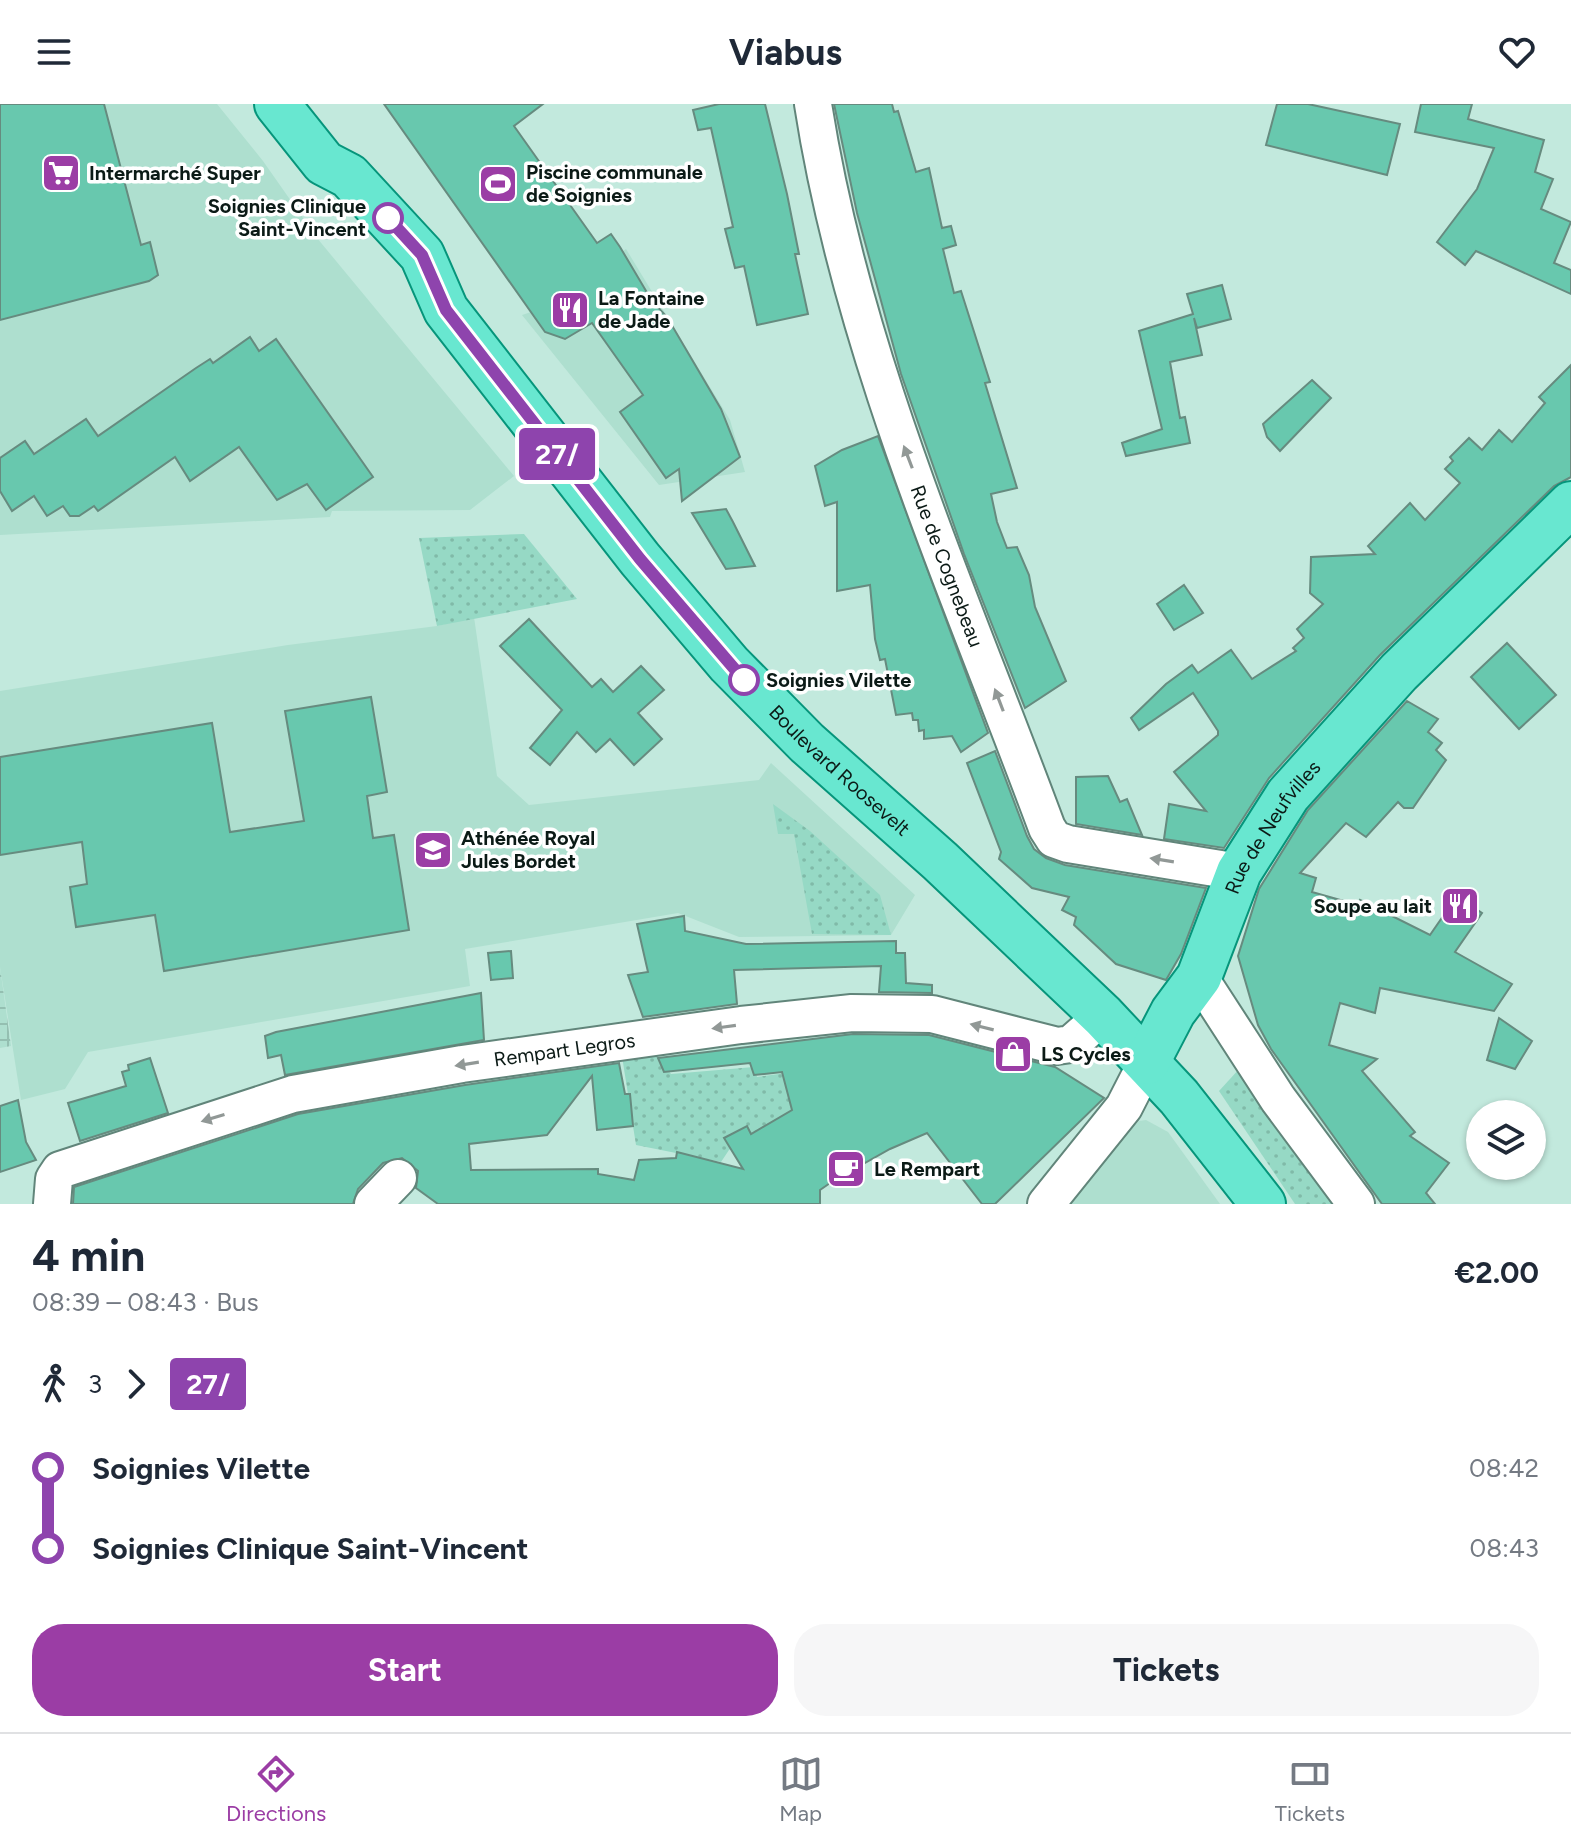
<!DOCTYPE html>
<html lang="en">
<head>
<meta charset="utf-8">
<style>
	:root { --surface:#fff; --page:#f6f6f7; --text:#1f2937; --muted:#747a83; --line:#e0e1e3; --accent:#9b3da5 }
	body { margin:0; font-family:Figtree,sans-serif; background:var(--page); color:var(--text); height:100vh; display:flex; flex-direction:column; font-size:30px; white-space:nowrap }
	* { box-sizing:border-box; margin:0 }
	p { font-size:26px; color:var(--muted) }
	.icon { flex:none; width:44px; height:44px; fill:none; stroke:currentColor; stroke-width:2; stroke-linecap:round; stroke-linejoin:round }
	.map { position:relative; height:1100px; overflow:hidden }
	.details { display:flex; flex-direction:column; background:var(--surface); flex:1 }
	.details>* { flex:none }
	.badge { padding:0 16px; border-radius:6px; font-size:28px; line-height:52px }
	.controls { position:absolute; left:1466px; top:996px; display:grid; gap:16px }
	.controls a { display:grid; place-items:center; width:80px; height:80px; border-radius:50%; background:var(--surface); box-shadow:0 2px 6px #0004; font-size:40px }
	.map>.badge { position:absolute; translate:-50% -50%; box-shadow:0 0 0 4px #fff }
	.legs { display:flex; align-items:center; gap:12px; height:88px; padding:0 32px; font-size:26px }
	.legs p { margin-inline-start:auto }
	.head { display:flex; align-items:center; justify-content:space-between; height:136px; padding:0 32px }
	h1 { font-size:44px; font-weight:700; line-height:60px }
	.cta { display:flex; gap:16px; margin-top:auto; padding:16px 32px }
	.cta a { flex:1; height:92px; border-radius:32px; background:var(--accent); color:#fff; font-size:32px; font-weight:700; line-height:92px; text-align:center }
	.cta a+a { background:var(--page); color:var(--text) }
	ul { padding:0 32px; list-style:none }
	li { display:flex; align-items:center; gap:28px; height:80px; font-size:30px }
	li i { display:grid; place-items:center; width:12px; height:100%; margin:0 10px; background:currentColor }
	li i::after { content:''; width:20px; height:20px; margin:-10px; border:6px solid; border-radius:50%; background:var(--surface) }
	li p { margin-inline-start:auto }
	li:first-child i { background:linear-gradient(#0000 50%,currentColor 0) }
	li:last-child i { background:linear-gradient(currentColor 50%,#0000 0) }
	header { display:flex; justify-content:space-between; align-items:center; height:104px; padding:0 32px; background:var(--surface); font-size:36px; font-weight:700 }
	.tabs { display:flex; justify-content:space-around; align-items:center; height:112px; border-top:2px solid var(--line); background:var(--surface); font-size:22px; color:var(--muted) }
	.tabs a { display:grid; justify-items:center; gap:4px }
	.tabs .active { color:var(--accent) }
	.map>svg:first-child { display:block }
	.built { fill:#aedfcf }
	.industrial { fill:url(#industrial-grid) }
	.grass { fill:url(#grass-dots) }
	.building { fill:#68c8ae; stroke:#668b7f; stroke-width:2 }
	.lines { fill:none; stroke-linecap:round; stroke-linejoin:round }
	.minor-casing { stroke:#61857a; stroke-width:40 }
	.major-casing { stroke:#06957b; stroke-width:48 }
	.minor { stroke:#fff; stroke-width:36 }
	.major { stroke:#68e7d0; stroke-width:44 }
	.oneway { fill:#919896 }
	.line-1-casing { stroke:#fff; stroke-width:18 }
	.line-1 { stroke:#8e44ad; stroke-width:12 }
	.stop-1-dot { fill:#fff; stroke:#8e44ad; stroke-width:4 }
	.labels { text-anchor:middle; stroke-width:7; stroke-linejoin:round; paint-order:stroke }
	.poi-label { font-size:20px; font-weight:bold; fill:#0b1a16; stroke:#fff; text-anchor:start }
	.stop-label { font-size:20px; font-weight:bold; fill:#0b1a16; stroke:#fff; text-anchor:end }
	.street-label { font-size:20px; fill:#0b1a16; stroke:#fff }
</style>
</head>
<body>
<header><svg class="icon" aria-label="menu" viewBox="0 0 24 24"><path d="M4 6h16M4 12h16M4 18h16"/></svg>Viabus<svg class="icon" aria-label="heart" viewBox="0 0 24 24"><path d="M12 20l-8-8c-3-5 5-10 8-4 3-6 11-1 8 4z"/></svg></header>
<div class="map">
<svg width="1571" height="1100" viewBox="0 0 1571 1100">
	<defs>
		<pattern id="industrial-grid" width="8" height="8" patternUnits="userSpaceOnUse" patternTransform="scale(2)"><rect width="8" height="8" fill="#aedfcf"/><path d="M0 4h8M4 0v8" fill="none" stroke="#94bfb1"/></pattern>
		<pattern id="grass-dots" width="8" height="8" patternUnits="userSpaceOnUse" patternTransform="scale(2)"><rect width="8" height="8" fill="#96d9c5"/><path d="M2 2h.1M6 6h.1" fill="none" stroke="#80baa8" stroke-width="1.8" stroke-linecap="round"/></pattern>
	</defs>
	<rect width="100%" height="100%" fill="#c2e9dd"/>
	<!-- built -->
	<g class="built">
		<path d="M0 0H217L263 57 317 134 514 372 470 406 332 407 330 413 0 431Z"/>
		<path d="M626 145 730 316 745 368 659 381 522 211 549 202Z"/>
		<path d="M474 513 497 672 529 701 759 676 771 659 915 791 891 831 739 833 678 809 465 845 470 882 88 948 65 985 21 996 0 863V587L288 541 437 522Z"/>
		<path d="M1146 1016 1168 1028 1220 1100H1064L1080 1075 1139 1017Z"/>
	</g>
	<!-- industrial -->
	<path class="industrial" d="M0 863 11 942 0 944Z"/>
	<!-- grass -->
	<g class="grass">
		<path d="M524 430 577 495 437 522 419 434Z"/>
		<path d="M773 700 810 727 880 791 891 831 812 830 794 730H778Z"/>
		<path d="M621 946H653L671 970 754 963 757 973 786 969 796 1004 729 1046 721 1058 636 1041Z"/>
		<path d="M1240 964 1342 1100H1295L1219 987Z"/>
	</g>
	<!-- building -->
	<g class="building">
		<path d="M0 0H104L141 141 150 138 158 171 149 177 0 216Z"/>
		<path d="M384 0H543L514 22 597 139 611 130 620 143 652 197 667 213 721 305 740 353 682 397 679 365 666 374 620 308 643 291 592 219 565 235 545 228Z"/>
		<path d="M719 0H765L787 90 799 150H795L808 210 757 221 744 162 735 164 725 125 733 123 711 24 698 26 693 6Z"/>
		<path d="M834 0H892L894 8 898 7 916 68 929 64 942 124 951 122 956 141 943 145 954 189 961 187 990 278 985 279 1017 384 991 390 997 418 1007 444 1017 443 1029 471 1035 503 1066 577 1025 604 964 450 901 270 857 109Z"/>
		<path d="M1277 0H1308L1400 20 1387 71 1266 41Z"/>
		<path d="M1421 0H1472L1468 15 1544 36 1535 68 1553 75 1541 105 1571 118 1554 159 1571 166V190L1476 147 1465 161 1437 138 1477 85 1494 44 1415 28Z"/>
		<path d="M1222 181 1231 215 1197 224 1194 214 1202 251 1170 258 1180 314 1185 313 1190 339 1126 352 1122 339 1162 325 1139 227 1193 210 1187 190Z"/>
		<path d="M250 233 259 247 276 235 373 373 326 406 307 380 277 396 239 343 190 377 175 353 98 407 94 402 79 412H70L63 402 47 412 34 392 12 407 0 387V354L25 337 34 350 86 315 98 332 196 264 210 255 213 259Z"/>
		<path d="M1571 261V373L1554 382 1380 551 1269 674 1224 744 1164 735 1169 700 1206 707 1174 668 1218 631V627L1193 589 1139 626 1131 614 1166 580 1192 561 1198 569 1231 546 1252 575 1296 547 1293 544 1304 534 1297 525 1323 500 1310 489 1311 453 1375 450 1368 442 1410 399 1425 416 1460 379 1445 365 1453 357 1450 353 1469 334 1482 346 1499 326 1512 338 1545 299 1539 293Z"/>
		<path d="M1312 276 1331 294 1280 347 1267 333 1263 320Z"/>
		<path d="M878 332 988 629 961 648 952 632 924 635V626L919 627 918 616H913L912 609 896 611 885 555 880 556 875 535 870 481 837 487V398L825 402 815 362 842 346Z"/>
		<path d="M726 405 733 418 755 462 726 465 692 409Z"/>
		<path d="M1184 481 1203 509 1174 526 1157 500Z"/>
		<path d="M529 515 592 583 601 575 613 588 641 562 664 586 638 609 662 635 634 661 610 635 596 648 577 628 550 661 530 644 562 606 500 542Z"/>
		<path d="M1507 539 1556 591 1519 625 1471 573Z"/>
		<path d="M371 593 387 688 367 692 373 734 394 731 409 826 164 867 155 811 76 823 70 783 87 780 82 738 0 751V653L212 619 230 728 304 717 285 607Z"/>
		<path d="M1407 597 1438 615 1428 628 1442 639 1436 646 1446 656 1413 704H1404L1398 698 1366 733 1346 719 1300 769 1316 774 1312 788 1358 801 1360 796 1430 831 1457 792 1482 809 1455 848 1512 880 1494 907 1380 884 1375 909 1340 899 1329 941 1377 955 1362 967 1415 1028 1410 1032 1449 1059 1426 1089 1435 1100H1382L1271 945 1258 921 1238 852 1259 785 1308 706Z"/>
		<path d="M995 647 1027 732 1034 745 1046 754 1065 761 1206 784 1181 850 1166 876 1116 860 1074 821 1076 813 1062 806 1069 793 1032 784 999 755 1001 748 967 659Z"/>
		<path d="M1108 672 1120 698 1127 695 1142 731 1076 720V673Z"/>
		<path d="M684 812 685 827 746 840 896 837V849H905L906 879 932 881V889L879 888 881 862 734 866 737 900 643 913 628 871 648 868 637 820Z"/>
		<path d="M511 847 513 874 491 876 488 849Z"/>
		<path d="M481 889 484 936 285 971 281 951 268 954 265 932 276 928Z"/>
		<path d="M1499 914 1532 937 1515 965 1487 956Z"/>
		<path d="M853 930 929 931 1055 963 1104 994 995 1100H982L927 1029 890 1045 833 1077 820 1086V1100H438L416 1084 418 1067 402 1054 383 1059 358 1085 353 1100H73L74 1083 298 1010 465 981 619 959 625 990H630L633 1022 597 1026 592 972 547 1031 469 1040 471 1066 598 1065V1070L634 1076 639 1056 676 1054 677 1048 743 1065 724 1034 747 1022 751 1030 792 1006 782 968 754 971 750 959 664 968 658 954Z"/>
		<path d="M150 954 168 1009 80 1037 68 999 126 982 122 968 129 966 128 961Z"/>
		<path d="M18 996 26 1038 36 1056 0 1068V1002Z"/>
	</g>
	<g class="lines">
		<!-- minor casing -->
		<g class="minor-casing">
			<g id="minor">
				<path id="s1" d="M813 0C852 251 959 487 1047 724L1054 735 1068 740 1239 768"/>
				<path d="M1199 873 1278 995 1356 1100"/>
				<path id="s2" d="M52 1100 54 1075 60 1066 293 990 462 960 741 921 852 909 932 910 1057 942 1071 940 1103 912"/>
				<path d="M373 1100 398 1074"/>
				<path d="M1046 1100 1124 1003 1147 958"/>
			</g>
		</g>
		<!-- major casing -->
		<g class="major-casing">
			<g id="major">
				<path id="s3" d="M277 0 324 59 349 72 422 151 446 206 640 455 729 560 807 639 940 757 1103 912 1179 993 1263 1100"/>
				<path id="s4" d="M1147 958 1173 908 1199 873 1239 768 1288 691 1399 568 1571 400"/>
			</g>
		</g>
		<!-- minor -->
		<use href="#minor" class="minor"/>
		<!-- major -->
		<use href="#major" class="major"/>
	</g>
	<!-- one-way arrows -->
	<defs><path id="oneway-solid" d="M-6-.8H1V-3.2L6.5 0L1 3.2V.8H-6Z" transform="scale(2)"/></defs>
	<g class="oneway">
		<use href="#oneway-solid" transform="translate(908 353) rotate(-111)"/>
		<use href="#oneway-solid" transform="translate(999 596) rotate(-111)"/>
		<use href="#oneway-solid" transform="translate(1162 756) rotate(-171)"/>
		<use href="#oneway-solid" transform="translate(724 923) rotate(172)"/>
		<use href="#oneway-solid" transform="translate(982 923) rotate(-166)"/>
		<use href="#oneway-solid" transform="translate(467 960) rotate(171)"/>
		<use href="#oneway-solid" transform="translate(213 1014) rotate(163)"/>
	</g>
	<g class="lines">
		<!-- line-1 casing -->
		<g class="line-1-casing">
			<path id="line-1" d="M388 114 422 151 446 206 640 455 744 576"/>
		</g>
		<!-- line-1 -->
		<use href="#line-1" class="line-1"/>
	</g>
	<!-- icons -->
	<defs>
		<g id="supermarket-square" transform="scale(2)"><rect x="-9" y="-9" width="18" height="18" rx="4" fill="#9b3da5" stroke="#fff"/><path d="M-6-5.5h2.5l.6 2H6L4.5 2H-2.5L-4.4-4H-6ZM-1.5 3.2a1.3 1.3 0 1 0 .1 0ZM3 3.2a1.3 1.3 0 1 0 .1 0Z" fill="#fff"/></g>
		<g id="stadium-square" transform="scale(2)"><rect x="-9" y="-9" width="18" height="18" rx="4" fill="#9b3da5" stroke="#fff"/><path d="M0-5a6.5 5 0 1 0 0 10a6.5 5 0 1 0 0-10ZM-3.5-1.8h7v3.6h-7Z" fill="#fff"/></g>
		<g id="restaurant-square" transform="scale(2)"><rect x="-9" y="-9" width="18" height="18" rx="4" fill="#9b3da5" stroke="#fff"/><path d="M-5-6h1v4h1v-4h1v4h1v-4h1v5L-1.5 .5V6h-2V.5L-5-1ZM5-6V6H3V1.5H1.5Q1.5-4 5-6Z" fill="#fff"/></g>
		<g id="school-square" transform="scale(2)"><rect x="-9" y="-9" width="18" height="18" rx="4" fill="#9b3da5" stroke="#fff"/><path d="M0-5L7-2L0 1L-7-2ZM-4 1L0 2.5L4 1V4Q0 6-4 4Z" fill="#fff"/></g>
		<g id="shop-square" transform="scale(2)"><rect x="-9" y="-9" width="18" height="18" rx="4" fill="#9b3da5" stroke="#fff"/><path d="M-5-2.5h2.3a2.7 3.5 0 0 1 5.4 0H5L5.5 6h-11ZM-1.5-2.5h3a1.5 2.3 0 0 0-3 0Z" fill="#fff"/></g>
		<g id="cafe-square" transform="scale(2)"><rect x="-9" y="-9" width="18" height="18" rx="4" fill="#9b3da5" stroke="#fff"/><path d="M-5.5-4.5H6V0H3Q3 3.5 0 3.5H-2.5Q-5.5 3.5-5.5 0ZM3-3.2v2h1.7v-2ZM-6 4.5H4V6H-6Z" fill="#fff"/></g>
	</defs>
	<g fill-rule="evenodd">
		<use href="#supermarket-square" x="61" y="69"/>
		<use href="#stadium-square" x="498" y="80"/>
		<use href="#restaurant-square" x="570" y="206"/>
		<use href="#school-square" x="433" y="746"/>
		<use href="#restaurant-square" x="1460" y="802"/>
		<use href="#shop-square" x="1013" y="950"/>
		<use href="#cafe-square" x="846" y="1065"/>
	</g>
	<!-- markers -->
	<g class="stop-1-dot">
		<circle cx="388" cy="114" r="14"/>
		<circle cx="744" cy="576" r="14"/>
	</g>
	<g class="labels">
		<!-- poi labels -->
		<g class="poi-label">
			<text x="526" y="75">Piscine communale<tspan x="526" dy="23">de Soignies</tspan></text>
			<text x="89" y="76">Intermarché Super</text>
			<text x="598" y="201">La Fontaine<tspan x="598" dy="23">de Jade</tspan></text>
			<text x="461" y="741">Athénée Royal<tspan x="461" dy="23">Jules Bordet</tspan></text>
			<text x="1432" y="809" text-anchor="end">Soupe au lait</text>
			<text x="1041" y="957">LS Cycles</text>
			<text x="874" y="1072">Le Rempart</text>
		</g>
		<!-- stop labels -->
		<g class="stop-label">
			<text x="366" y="109">Soignies Clinique<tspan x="366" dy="23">Saint-Vincent</tspan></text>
			<text x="766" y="583" text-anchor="start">Soignies Vilette</text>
		</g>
		<!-- street labels -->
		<g class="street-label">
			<text dy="7" stroke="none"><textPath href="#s1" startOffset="482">Rue de Cognebeau</textPath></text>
			<text dy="7" stroke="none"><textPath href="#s3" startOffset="878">Boulevard Roosevelt</textPath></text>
			<text dy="7" stroke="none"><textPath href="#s4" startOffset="268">Rue de Neufvilles</textPath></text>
			<text dy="7" stroke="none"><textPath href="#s2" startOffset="556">Rempart Legros</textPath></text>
		</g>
	</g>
</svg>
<div class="controls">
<a><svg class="icon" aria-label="layers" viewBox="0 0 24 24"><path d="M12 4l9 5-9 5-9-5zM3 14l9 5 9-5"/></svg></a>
</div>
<b class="badge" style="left:557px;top:350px;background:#8e44ad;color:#fff">27/</b>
</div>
<section class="details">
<div class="head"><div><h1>4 min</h1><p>08:39 – 08:43 · Bus</p></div><b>€2.00</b></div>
<div class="legs"><svg class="icon" aria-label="walk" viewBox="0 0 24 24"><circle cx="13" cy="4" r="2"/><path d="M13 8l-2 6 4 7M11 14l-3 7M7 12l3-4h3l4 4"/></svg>3<svg class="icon" aria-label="forward" viewBox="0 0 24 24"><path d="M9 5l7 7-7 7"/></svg><b class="badge" style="background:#8e44ad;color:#fff">27/</b></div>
<ul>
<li><i style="color:#8e44ad"></i><b>Soignies Vilette</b><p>08:42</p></li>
<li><i style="color:#8e44ad"></i><b>Soignies Clinique Saint-Vincent</b><p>08:43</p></li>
</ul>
<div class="cta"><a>Start</a><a>Tickets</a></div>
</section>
<nav class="tabs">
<a class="active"><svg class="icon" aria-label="directions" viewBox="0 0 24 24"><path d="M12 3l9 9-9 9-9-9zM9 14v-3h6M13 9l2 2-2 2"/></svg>Directions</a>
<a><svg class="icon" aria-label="map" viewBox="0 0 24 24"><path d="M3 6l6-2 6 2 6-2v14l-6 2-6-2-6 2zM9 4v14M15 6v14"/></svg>Map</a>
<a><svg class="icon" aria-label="tickets" viewBox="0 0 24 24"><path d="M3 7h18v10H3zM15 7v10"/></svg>Tickets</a>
</nav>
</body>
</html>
